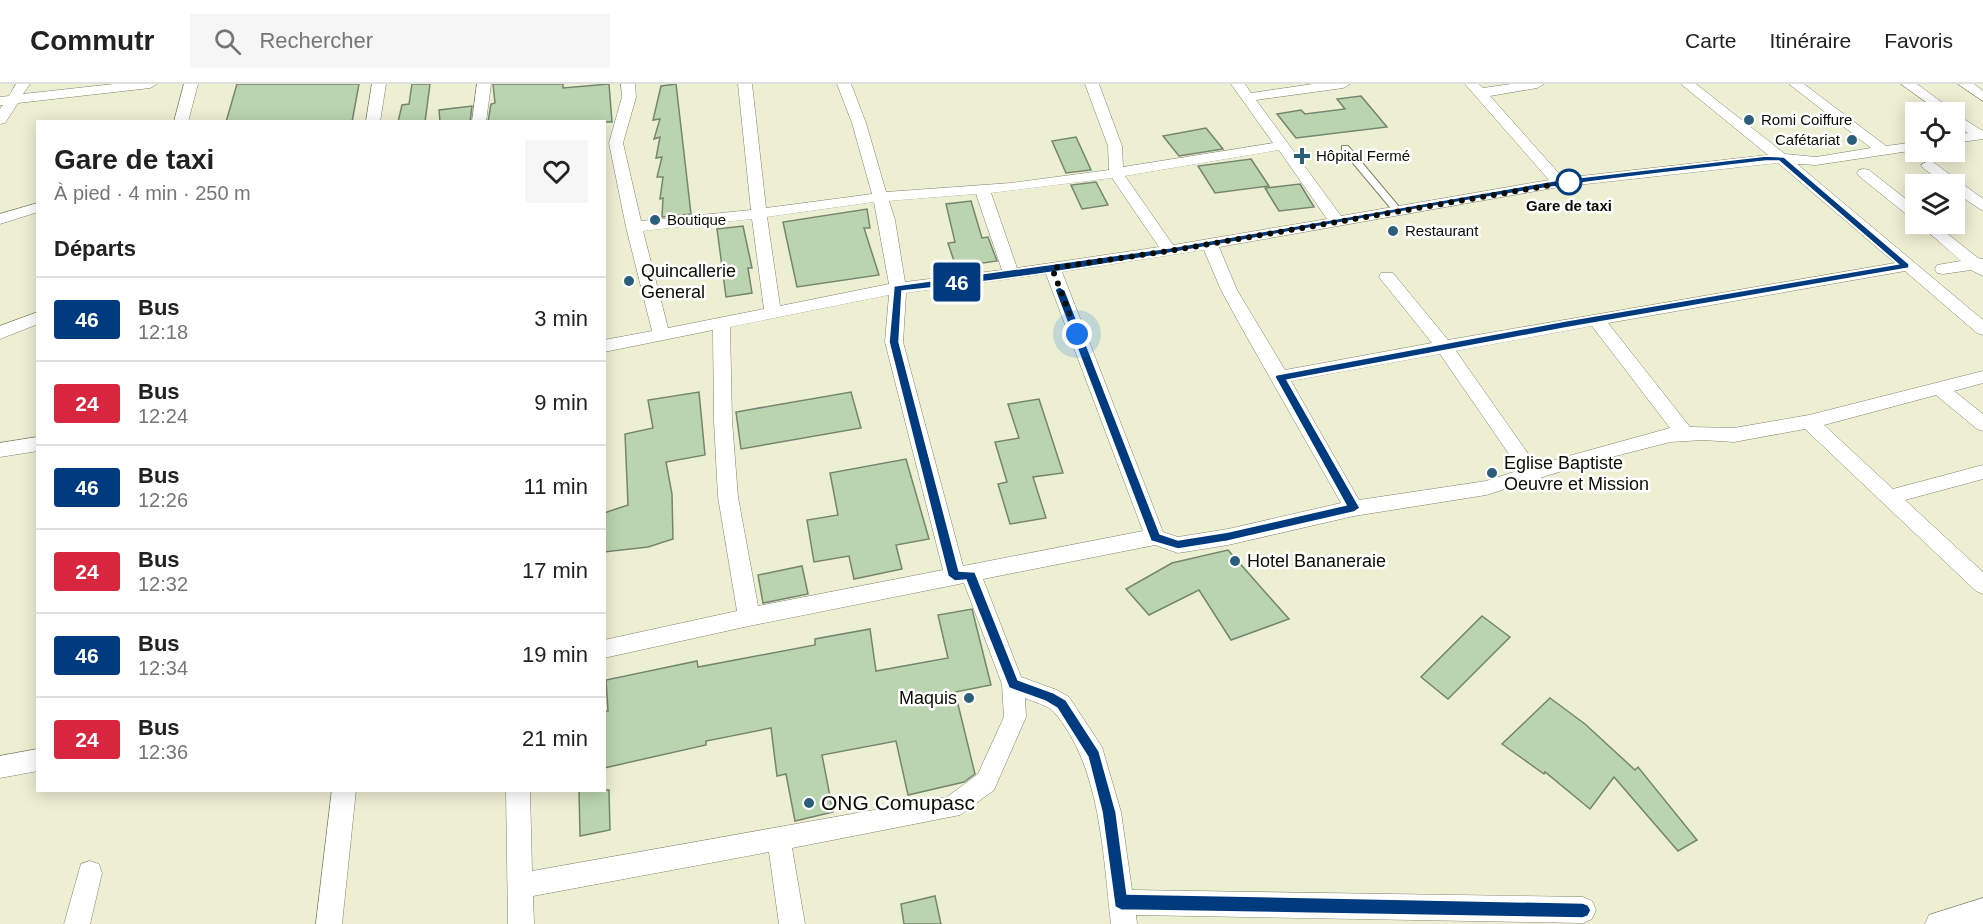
<!DOCTYPE html>
<html lang="fr">
<head>
<meta charset="utf-8">
<style>
	:root { --surface:#fff; --page:#f6f6f6; --text:#222; --muted:#767676; --line:#e0e0e0 }
	body { margin:0; font-family:Arial,sans-serif; background:var(--page); color:var(--text); height:100vh; display:flex; flex-direction:column; font-size:22px; white-space:nowrap }
	* { box-sizing:border-box; margin:0 }
	p { font-size:20px; color:var(--muted) }
	.icon { flex:none; width:33px; height:33px; fill:none; stroke:currentColor; stroke-width:2; stroke-linecap:round; stroke-linejoin:round }
	.map { position:relative; flex:1; overflow:hidden }
	.drawer { position:absolute; left:36px; top:36px; width:570px; height:672px; display:flex; flex-direction:column; background:var(--surface); border-radius:0px; box-shadow:0 3px 15px #0003 }
	.drawer>* { flex:none }
	.badge { padding:0 12px; border-radius:4px; font-size:21px; line-height:39px }
	.buttons { position:absolute; left:1905px; top:18px; display:grid; gap:12px }
	.buttons a { display:grid; place-items:center; width:60px; height:60px; border-radius:0px; background:var(--surface); box-shadow:0 3px 15px #0003; font-size:30px }
	.you { position:absolute; width:30px; height:30px; margin:-15px; border:4px solid #fff; border-radius:50%; background:#1a73e8; box-shadow:0 0 0 9px #1a73e833 }
	.map>.badge { position:absolute; translate:-50% -50%; box-shadow:0 0 0 3px #fff }
	h2 { padding:0 18px; font-size:22px; line-height:54px }
	.round { display:grid; place-items:center; flex:none; width:63px; height:63px; border-radius:0px; background:var(--page) }
	.overview { display:flex; align-items:center; justify-content:space-between; height:102px; padding:0 18px }
	h1 { font-size:28px; font-weight:700; line-height:45px }
	ul { padding:0; list-style:none }
	li { display:flex; align-items:center; gap:18px; height:84px; padding:0 18px; border-top:2px solid var(--line) }
	li div { flex:1 }
	li b { display:block; font-size:22px }
	li em { font-style:normal }
	li .badge { min-width:66px; font-weight:700; text-align:center }
	header { display:flex; align-items:center; gap:36px; box-sizing:border-box; height:84px; padding:0 30px; background:var(--surface); border-bottom:2px solid var(--line) }
	header strong { font-size:28px }
	nav { display:flex; gap:33px; margin-inline-start:auto; font-size:21px }
	.search { width:420px; height:54px; background:var(--page); display:flex; align-items:center; gap:15px; box-sizing:border-box; padding:0 21px; border-radius:0px; color:var(--muted); font-size:22px }
	.map>svg:first-child { display:block }
	.building { fill:#bad4af; stroke:#75856f; stroke-width:1.5 }
	.lines { fill:none; stroke-linecap:round; stroke-linejoin:round }
	.service-casing { stroke:#808369; stroke-width:2 }
	.minor-casing { stroke:#808369; stroke-width:1 }
	.service { fill:#fff; fill-rule:evenodd }
	.minor { fill:#fff; fill-rule:evenodd }
	.line { fill:#003b80; stroke:#fff; stroke-width:1.5 }
	.walk { stroke:#0c0c04; stroke-width:6; stroke-dasharray:0 10.8 }
	.poi-dot { fill:#2b5e7b; stroke:#fff; stroke-width:2 }
	.stop-dot { fill:#fff; stroke:#003b80; stroke-width:3 }
	.labels { text-anchor:middle; stroke-width:5; stroke-linejoin:round; paint-order:stroke }
	.far-poi-label { font-size:15px; fill:#0c0c04; stroke:#fff; text-anchor:start }
	.far-stop-label { font-size:15px; font-weight:bold; fill:#0c0c04; stroke:#fff }
	.poi-label { font-size:18px; fill:#0c0c04; stroke:#fff; text-anchor:start }
	.near-poi-label { font-size:21px; fill:#0c0c04; stroke:#fff; text-anchor:start }
</style>
</head>
<body>
<header>
<strong>Commutr</strong>
<div class="search"><svg class="icon" aria-label="search" viewBox="0 0 24 24"><circle cx="10" cy="10" r="6"/><path d="M15 15l6 6"/></svg>Rechercher</div>
<nav><a>Carte</a><a>Itinéraire</a><a>Favoris</a></nav>
</header>
<div class="map">
<svg width="1983" height="840" viewBox="0 0 1983 840">
	<rect width="100%" height="100%" fill="#edefd3"/>
	<!-- building -->
	<g class="building">
		<path d="M237 0H359L352 38H226Z"/>
		<path d="M412 0H430L425 38H398L402 21 409 20Z"/>
		<path d="M493 0H563V4L609 0 612 38H488L491 20 495 19Z"/>
		<path d="M676 0 691 130 662 133 663 114 660 115 663 93H657L662 73 656 74 660 53 654 55 660 35 653 36 661 2Z"/>
		<path d="M1361 12 1387 43 1296 54 1277 30 1301 26 1305 30 1345 25 1337 15Z"/>
		<path d="M472 22 470 38H440L439 26Z"/>
		<path d="M1206 44 1223 65 1179 72 1163 52Z"/>
		<path d="M1076 53 1091 86 1066 89 1052 57Z"/>
		<path d="M1251 75 1269 102 1215 109 1198 82Z"/>
		<path d="M1096 98 1108 121 1082 125 1071 101Z"/>
		<path d="M1300 100 1314 123 1279 127 1265 104Z"/>
		<path d="M971 117 982 154 988 153 997 177 956 183 948 159 955 158 946 120Z"/>
		<path d="M867 125 870 144H864L879 191 797 203 783 138Z"/>
		<path d="M743 142 752 184H748L752 209 726 213 717 145Z"/>
		<path d="M699 308 705 371 666 378 672 410 673 455 648 463 604 468V429L628 421 625 350 653 344 648 316Z"/>
		<path d="M851 308 861 344 741 365 736 328Z"/>
		<path d="M1039 315 1063 389 1033 393 1046 434 1010 440 998 400 1007 398 995 358 1019 354 1008 320Z"/>
		<path d="M906 375 929 455 896 461 902 485 854 495 849 472 814 478 807 436 838 431 830 389Z"/>
		<path d="M1228 466 1289 535 1231 556 1199 506 1149 531 1126 505 1172 479Z"/>
		<path d="M802 482 808 510 763 519 758 491Z"/>
		<path d="M972 525 991 601 955 608 975 690 964 698 908 711 896 657 822 671 833 728 795 737 786 690 777 692 771 644 706 657V661L604 684V627H608L606 596 697 577 698 583 815 561V555L870 545 876 587 948 574 938 531Z"/>
		<path d="M1482 532 1510 553 1448 615 1421 593Z"/>
		<path d="M1550 614 1585 640 1635 686 1638 683 1697 756 1678 767 1614 693 1590 725 1545 688 1544 690 1502 660Z"/>
		<path d="M579 706H609L610 746 580 752Z"/>
		<path d="M935 812 941 840H904L901 820Z"/>
	</g>
	<g class="lines">
		<!-- service casing -->
		<g class="service-casing">
			<path id="service" d="M1342 62H1348L1400 124V128H1394L1342 66Z"/>
		</g>
		<!-- minor casing -->
		<g class="minor-casing">
			<g id="minor">
				<path d="M16 0H30L23 10 114 0H157L150 4 18 19 5 39 0 40V25L3 21H0V13L9 12Z"/>
				<path d="M184 0H198L188 38H174Z"/>
				<path d="M372 0H386L380 38H366Z"/>
				<path d="M477 0H491L486 38H472Z"/>
				<path d="M621 0H635L636 13 623 59 641 137 751 126 738 0H752L766 124 872 110 852 39 837 0H851L866 39 886 108 1011 99 1109 86 1108 62 1085 0H1099L1122 62 1123 83 1273 59 1231 0H1245L1251 9 1313 0H1350L1343 4 1256 16 1341 132 1549 96 1465 0H1479L1483 4 1511 0H1544L1537 4 1490 12 1563 94 1768 71 1681 0H1696L1785 70 1816 73 1871 64 1789 0H1804L1886 62 1916 58V66L1816 81 1797 80 1983 236V251L1977 249 1905 187 1608 239 1690 343 1734 344 1809 331 1983 287V299L1954 307 1983 330V347L1977 345 1936 311 1824 341 1893 405 1983 381V395L1905 416 1983 488V510L1976 507 1805 345 1734 358 1703 356 1670 358 1581 381 1486 411 1354 432 1228 461 1178 469 1155 461 983 495 1021 593 1057 606 1069 613 1102 663 1121 728 1132 806 1583 813 1592 817 1596 826 1592 835 1583 839 1136 831 1137 840H1111C1103 772 1101 682 1054 628 1047 621 1034 618 1025 614L1026 633 994 706 960 731 792 764 805 840H779L769 768 533 812 534 840H508L506 706H530L532 787 947 713 978 690 1004 633 1002 600 964 499 749 542 604 574V556L737 527 718 413 714 337 713 246 604 268V256L652 247 626 143 609 59 622 13ZM1279 66 1327 135 1173 161 1125 92ZM1778 79 1895 179 1448 256 1393 189H1381L1379 193 1432 259 1285 286 1237 206 1219 163 1559 103ZM1112 94 1159 163 1017 184 991 109ZM976 110 1002 186 905 198 895 136 889 117ZM874 118 889 200 780 222 767 133ZM752 135 764 225 668 244 643 147ZM1204 166 1221 206 1239 239 1341 419 1228 445 1178 453 1163 448 1062 188ZM1046 190 1143 447 963 482 903 258 906 209ZM889 211 885 258 943 486 758 522 738 413 732 337 730 243ZM1592 242 1670 344 1536 381 1456 267ZM1440 270 1520 386 1486 397 1359 416 1291 297Z"/>
				<path d="M1901 0H1917L1955 28H1940Z"/>
				<path d="M1958 0H1974L1983 7V17Z"/>
				<path d="M1954 29 1983 47V55L1954 59V51L1968 49 1954 40Z"/>
				<path d="M1928 77 1933 78 1983 115V127L1954 108V100H1945L1923 84 1921 81Z"/>
				<path d="M1864 85 1869 86 1916 123V136L1911 134 1859 92 1857 89 1859 86Z"/>
				<path d="M38 119V128L0 140V130Z"/>
				<path d="M1919 140H1935L1978 174 1983 175V192L1971 186 1943 190 1937 189 1935 185 1937 181 1961 177Z"/>
				<path d="M38 228V240L0 255V242Z"/>
				<path d="M38 353V367L0 373V359Z"/>
				<path d="M38 665V687L0 694V672Z"/>
				<path d="M332 706H356L342 840H316Z"/>
				<path d="M90 777 99 780 102 789 90 840H64L81 780Z"/>
				<path d="M1983 814V840H1925L1929 831Z"/>
			</g>
		</g>
		<!-- service -->
		<use href="#service" class="service"/>
		<!-- minor -->
		<use href="#minor" class="minor"/>
	</g>
	<!-- line -->
	<path class="line" d="M1766 72 1784 73 1909 180V184L1565 244 1287 296 1360 424 1354 428 1228 457 1178 465 1151 457 1055 206 1057 204 1060 203 1065 206 1160 450 1178 456 1228 448 1346 421 1275 293 1276 291 1565 237 1898 180 1779 77H1766C1697 85 1628 92 1559 102 1340 134 1123 185 902 207L899 258 959 487 975 488 1018 596 1054 609 1066 616 1099 667 1116 728 1127 810 1583 819 1588 821 1591 826 1588 832 1583 834 1121 826 1115 823 1102 728 1088 673 1057 624 1045 617 1009 604 966 496 955 497 948 492 889 258 894 202 1169 164 1559 96Z"/>
	<g class="lines">
		<!-- walk -->
		<path class="walk" d="M1077 250 1052 184 1169 167 1569 98"/>
	</g>
	<!-- markers -->
	<g class="poi-dot">
		<circle cx="1749" cy="36" r="6"/>
		<circle cx="1852" cy="56" r="6"/>
		<path d="M1299 63h6v6h6v6h-6v6h-6v-6h-6v-6h6z"/>
		<circle cx="655" cy="136" r="6"/>
		<circle cx="1393" cy="147" r="6"/>
		<circle cx="629" cy="197" r="6"/>
		<circle cx="1492" cy="389" r="6"/>
		<circle cx="1235" cy="477" r="6"/>
		<circle cx="969" cy="614" r="6"/>
		<circle cx="809" cy="719" r="6"/>
	</g>
	<circle class="stop-dot" cx="1569" cy="98" r="12"/>
	<g class="labels">
		<!-- far-poi labels -->
		<g class="far-poi-label">
			<text x="1761" y="41">Romi Coiffure</text>
			<text x="1840" y="61" text-anchor="end">Cafétariat</text>
			<text x="1316" y="77">Hôpital Fermé</text>
			<text x="667" y="141">Boutique</text>
			<text x="1405" y="152">Restaurant</text>
		</g>
		<!-- far-stop labels -->
		<g class="far-stop-label">
			<text x="1569" y="127">Gare de taxi</text>
		</g>
		<!-- poi labels -->
		<g class="poi-label">
			<text x="641" y="193">Quincallerie<tspan x="641" dy="21">General</tspan></text>
			<text x="1504" y="385">Eglise Baptiste<tspan x="1504" dy="21">Oeuvre et Mission</tspan></text>
			<text x="1247" y="483">Hotel Bananeraie</text>
			<text x="957" y="620" text-anchor="end">Maquis</text>
		</g>
		<!-- near-poi labels -->
		<g class="near-poi-label">
			<text x="821" y="726">ONG Comupasc</text>
		</g>
	</g>
</svg>
<div class="buttons">
<a><svg class="icon" aria-label="locate" viewBox="0 0 24 24"><circle cx="12" cy="12" r="6"/><path d="M12 2v4M12 18v4M2 12h4M18 12h4"/></svg></a>
<a><svg class="icon" aria-label="layers" viewBox="0 0 24 24"><path d="M12 4l9 5-9 5-9-5zM3 14l9 5 9-5"/></svg></a>
</div>
<div class="you" style="left:1077px;top:250px"></div>
<b class="badge" style="left:957px;top:198px;background:#003b80;color:#fff">46</b>
<section class="drawer">
<div class="overview"><div><h1>Gare de taxi</h1><p>À pied · 4 min · 250 m</p></div><a class="round"><svg class="icon" aria-label="heart" viewBox="0 0 24 24"><path d="M12 20l-8-8c-3-5 5-10 8-4 3-6 11-1 8 4z"/></svg></a></div>
<h2>Départs</h2>
<ul>
<li><span class="badge" style="background:#003b80;color:#fff">46</span><div><b>Bus</b><p>12:18</p></div><em>3 min</em></li>
<li><span class="badge" style="background:#d7263d;color:#fff">24</span><div><b>Bus</b><p>12:24</p></div><em>9 min</em></li>
<li><span class="badge" style="background:#003b80;color:#fff">46</span><div><b>Bus</b><p>12:26</p></div><em>11 min</em></li>
<li><span class="badge" style="background:#d7263d;color:#fff">24</span><div><b>Bus</b><p>12:32</p></div><em>17 min</em></li>
<li><span class="badge" style="background:#003b80;color:#fff">46</span><div><b>Bus</b><p>12:34</p></div><em>19 min</em></li>
<li><span class="badge" style="background:#d7263d;color:#fff">24</span><div><b>Bus</b><p>12:36</p></div><em>21 min</em></li>
</ul>
</section>
</div>
</body>
</html>
